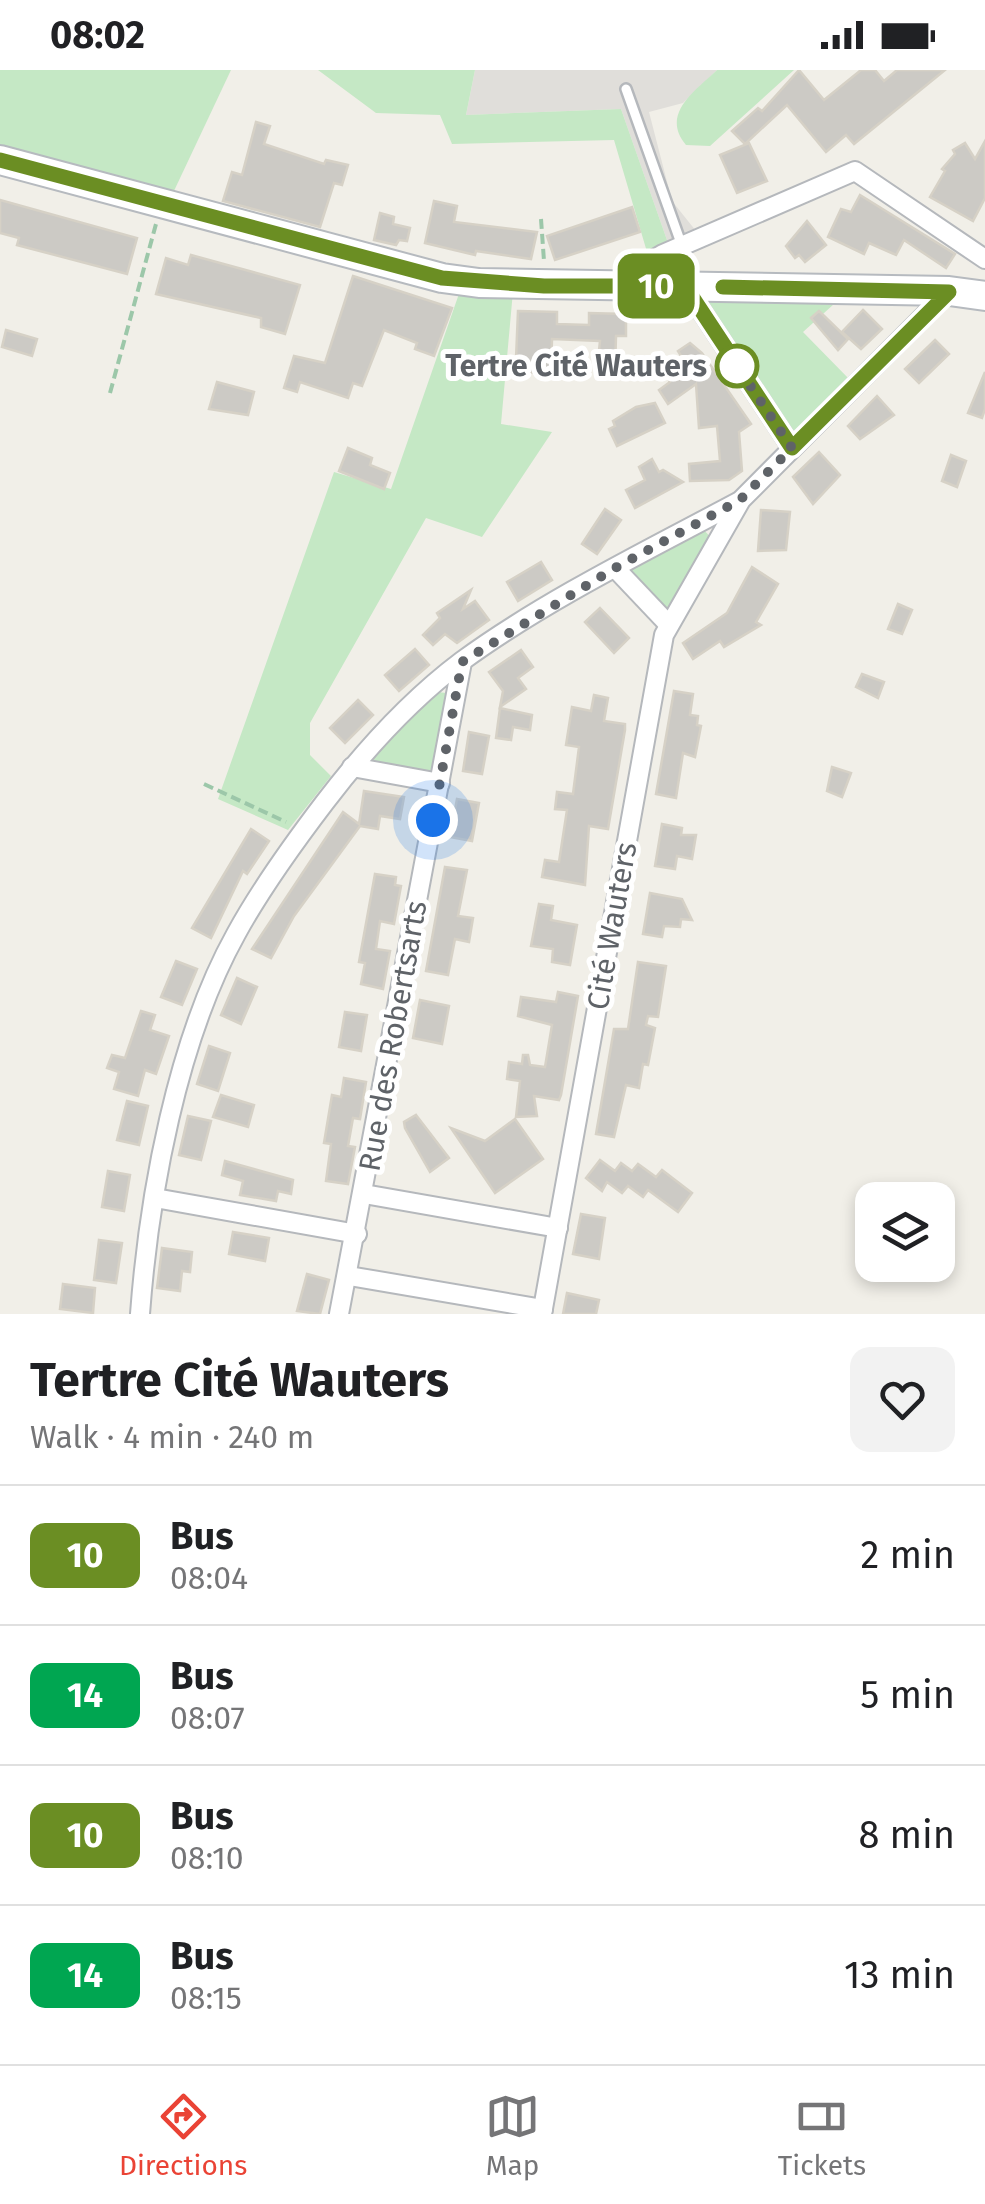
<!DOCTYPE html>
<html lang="en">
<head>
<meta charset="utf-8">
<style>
	:root { --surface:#fff; --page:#f2f2f2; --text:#202124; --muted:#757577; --line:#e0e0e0; --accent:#ea4335 }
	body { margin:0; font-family:"Fira Sans",sans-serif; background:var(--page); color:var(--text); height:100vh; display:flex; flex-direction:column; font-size:38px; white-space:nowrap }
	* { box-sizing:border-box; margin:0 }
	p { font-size:32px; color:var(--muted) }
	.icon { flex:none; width:55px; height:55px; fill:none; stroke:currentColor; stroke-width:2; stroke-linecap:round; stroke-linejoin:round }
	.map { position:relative; height:1244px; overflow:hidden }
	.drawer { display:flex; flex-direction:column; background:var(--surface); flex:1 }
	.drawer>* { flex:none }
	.badge { padding:0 20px; border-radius:15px; font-size:35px; line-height:65px }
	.tools { position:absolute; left:855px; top:1112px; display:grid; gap:20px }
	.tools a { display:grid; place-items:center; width:100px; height:100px; border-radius:20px; background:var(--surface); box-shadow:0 5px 15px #0003; font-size:50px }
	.you { position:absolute; width:50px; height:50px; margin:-25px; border:8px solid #fff; border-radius:50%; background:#1a73e8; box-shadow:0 0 0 15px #1a73e833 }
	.map>.badge { position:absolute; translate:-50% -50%; box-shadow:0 0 0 5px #fff }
	.round { display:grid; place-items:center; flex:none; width:105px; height:105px; border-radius:20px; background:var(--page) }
	.headline { display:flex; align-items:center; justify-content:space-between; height:170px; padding:0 30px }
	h1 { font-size:48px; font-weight:700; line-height:75px }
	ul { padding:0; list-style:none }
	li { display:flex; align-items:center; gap:30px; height:140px; padding:0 30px; border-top:2px solid var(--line) }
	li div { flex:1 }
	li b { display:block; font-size:38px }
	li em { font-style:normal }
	li .badge { min-width:110px; font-weight:700; text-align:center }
	.status { display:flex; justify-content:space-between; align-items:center; height:70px; padding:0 50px; background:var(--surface); direction:ltr }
	.status svg { height:28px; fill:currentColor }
	.tabs { display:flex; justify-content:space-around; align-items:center; height:140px; border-top:2px solid var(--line); background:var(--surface); font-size:28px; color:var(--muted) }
	.tabs a { display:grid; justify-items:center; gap:5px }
	.tabs .selected { color:var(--accent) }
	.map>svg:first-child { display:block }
	.industrial { fill:#e0deda }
	.green { fill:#c5e8c5 }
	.building { fill:#cccac5; stroke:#d6d1c6; stroke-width:2.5 }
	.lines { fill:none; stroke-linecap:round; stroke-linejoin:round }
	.lane-casing { stroke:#b5b8bc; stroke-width:14 }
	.street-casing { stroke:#b5b8bc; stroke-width:22 }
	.secondary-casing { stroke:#b6babf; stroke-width:32 }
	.path { stroke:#9cc7a9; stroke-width:4; stroke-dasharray:10 5; stroke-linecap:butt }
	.lane { stroke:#fff; stroke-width:9 }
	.street { stroke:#fff; stroke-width:18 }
	.secondary { stroke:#fff; stroke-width:28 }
	.line-casing { stroke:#fff; stroke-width:22 }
	.line { stroke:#6b8e23; stroke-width:15 }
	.walk { stroke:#5f6368; stroke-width:10; stroke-dasharray:0 18 }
	.stop-dot { fill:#fff; stroke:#6b8e23; stroke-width:5 }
	.labels { text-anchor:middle; stroke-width:10; stroke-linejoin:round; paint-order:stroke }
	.stop-label { font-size:30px; font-weight:bold; fill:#5f6368; stroke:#fff; text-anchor:end }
	.street-label { font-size:30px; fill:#5f6368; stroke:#fff }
</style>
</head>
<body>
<div class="status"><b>08:02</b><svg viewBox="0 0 49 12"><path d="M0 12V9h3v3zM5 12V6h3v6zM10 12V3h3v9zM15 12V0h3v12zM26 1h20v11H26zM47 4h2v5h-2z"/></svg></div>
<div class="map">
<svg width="985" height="1244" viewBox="0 0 985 1244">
	<rect width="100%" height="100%" fill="#f1efe8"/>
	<!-- industrial -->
	<path class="industrial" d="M475 0H717L683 33 649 42 672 131 696 161 668 173 621 39 466 45Z"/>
	<!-- green -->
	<g class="green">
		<path d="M0 0H231L173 123 0 76Z"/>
		<path d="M318 0H475L466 45 621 39 668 173 647 182 614 70 452 74 440 45 376 43Z"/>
		<path d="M717 0H794L710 76 686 75C660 44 695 21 717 0Z"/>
		<path d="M461 218 513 221 501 354 552 362 482 467 426 448 310 653V685L331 706 288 760 218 729 334 402 391 419Z"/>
		<path d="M708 231 834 234 803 262 851 311 792 364 707 240Z"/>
		<path d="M703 459 713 470 666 543 630 499Z"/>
		<path d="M438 622 446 623 435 697 427 702 374 692 373 686Z"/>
	</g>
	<!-- building -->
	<g class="building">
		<path d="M799 0 824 30 861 0H875L884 11 897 0H945L854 74 846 65 826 82 787 35 745 74 732 61 758 38 762 41Z"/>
		<path d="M256 52 270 56 264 74 324 94 326 90 348 95 342 115 334 113 320 157 223 131 232 102 242 105Z"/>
		<path d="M985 71V128L973 151 930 127 945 101 942 99 955 84 953 80 965 73 975 89Z"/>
		<path d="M749 73 767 111 737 123 720 85Z"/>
		<path d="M860 125 955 184 946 198 904 170 896 185 869 173 864 184 828 167 841 139 851 142Z"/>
		<path d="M0 130 137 168 127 204 17 175 19 168 0 163Z"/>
		<path d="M434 131 457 136 454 152 537 162 531 189 476 181 475 185 425 173Z"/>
		<path d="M632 137 640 162 555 190 547 166Z"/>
		<path d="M380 143 394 147 393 154 410 158 407 171 399 170 396 175 374 170Z"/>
		<path d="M807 151 826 175 805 192 799 185 795 188 786 176Z"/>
		<path d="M191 185 300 215 285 264 261 257V248L156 224 166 188 188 195Z"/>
		<path d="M353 206 452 238 434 286 415 279 417 273 384 260 362 316 353 313 348 328 300 312 297 322 284 318 294 286 325 293Z"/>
		<path d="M863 240 882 259 861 279 842 262Z"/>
		<path d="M518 241 557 242V254L589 255V243L626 244V266H616L615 301 597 300 600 271 552 269 551 301 509 305 510 289H516Z"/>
		<path d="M819 241 848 269 838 280 811 248Z"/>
		<path d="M6 260 37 269 32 286 2 277Z"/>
		<path d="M935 270 949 284 919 313 905 299Z"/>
		<path d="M690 273 702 283 751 354 739 362 742 401 729 410 690 411 689 394 720 391 717 356 699 358 696 314 668 334 659 320 670 312 664 302 683 289 678 281Z"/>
		<path d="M985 302V339L982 348 968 343Z"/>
		<path d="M217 312 254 322 248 345 209 339Z"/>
		<path d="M877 326 894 345 860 369 848 356Z"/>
		<path d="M655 333 665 353 617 376 609 359 615 356 613 351 636 337Z"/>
		<path d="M348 378 372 388 370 395 390 403 384 419 339 401Z"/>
		<path d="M819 382 840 405 813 434 793 407Z"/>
		<path d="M951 385 966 391 957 417 942 411Z"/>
		<path d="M652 389 659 402 663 400 683 412 635 438 626 420 645 410 639 397Z"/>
		<path d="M605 439 621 450 597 484 582 474Z"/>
		<path d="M761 440 790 442 786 480 758 481Z"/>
		<path d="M541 492 552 510 518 531 507 512Z"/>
		<path d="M752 497 778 514 756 552 761 555 724 577 720 571 693 589 683 573 727 543Z"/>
		<path d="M471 520 463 539 475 531 489 550 457 573 445 564 433 575 423 565 440 548 437 543Z"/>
		<path d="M898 534 912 540 902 564 888 559Z"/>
		<path d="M600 538 629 568 614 583 585 552Z"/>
		<path d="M415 579 429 595 399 621 385 605Z"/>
		<path d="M521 580 533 597 518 608 526 619 500 637 503 621 489 602Z"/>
		<path d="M862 604 884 612 878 628 856 617Z"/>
		<path d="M674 621 693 624 690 645 698 646 697 655 701 656 695 687 683 683 676 728 656 724Z"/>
		<path d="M594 625 608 628 604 651 625 654V660L608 759 589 756 585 815 542 807 545 790 559 792 567 740 555 739 557 722 573 724 579 677 566 675 572 637 591 641Z"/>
		<path d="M358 630 373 645 345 673 330 658Z"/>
		<path d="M500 638 532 645 530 660 513 657 511 670 496 668Z"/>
		<path d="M469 662 489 666 482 704 463 701Z"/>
		<path d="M832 697 851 703 842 727 827 721Z"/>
		<path d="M364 721 404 727 400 749 380 746 378 759 360 756 294 846 271 888 252 879 343 742 359 754Z"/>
		<path d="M457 729 479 733 472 771 450 767Z"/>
		<path d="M662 754 682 758 681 765H696L692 789 677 786 675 799 655 796Z"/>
		<path d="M251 759 269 771 247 804 243 801 211 868 192 858Z"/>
		<path d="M445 797 467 800 458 846 473 848 469 872 455 869 448 905 426 901Z"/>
		<path d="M375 804 396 807 395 815 401 816 394 854 380 851 376 879 390 881 383 919 361 914 365 893 359 892Z"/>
		<path d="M650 823 682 829 692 850 681 849 680 857 664 856 662 867 643 864Z"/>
		<path d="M539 834 553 836 551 850 577 855 570 895 552 892 553 879 531 876Z"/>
		<path d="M176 891 197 899 182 935 161 927Z"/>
		<path d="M638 892 666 896 658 947 648 946 646 955 655 958 648 995 643 994 639 1018 626 1015 614 1067 596 1064 614 959H628Z"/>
		<path d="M237 908 257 917 241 954 221 945Z"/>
		<path d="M558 922 578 926 561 1025 559 1030 534 1026 537 1046 516 1047 520 1011 507 1009 509 992 522 994 523 985H528L530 995 545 997 552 955 518 946 521 927 556 932Z"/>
		<path d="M420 930 449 936 442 974 413 968Z"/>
		<path d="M141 941 155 945 150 960 169 966 156 1004 145 1000 138 1026 114 1019 119 1002 107 998 112 985 125 988Z"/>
		<path d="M345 942 367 945 361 981 339 977Z"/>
		<path d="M209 976 230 983 218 1021 197 1014Z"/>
		<path d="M344 1008 366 1012 360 1049 353 1048 348 1076 355 1077 348 1114 326 1111 331 1074 324 1073 332 1025 341 1027Z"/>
		<path d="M221 1025 254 1035 248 1057 213 1047Z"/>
		<path d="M127 1031 148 1036 139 1075 117 1070Z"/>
		<path d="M416 1045 449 1088 430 1102 405 1058 404 1052Z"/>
		<path d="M188 1046 211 1051 201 1090 179 1085Z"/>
		<path d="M515 1049 543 1089 495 1123 451 1058 485 1071Z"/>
		<path d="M600 1090 615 1101 621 1093 632 1101 638 1094 656 1107 662 1100 692 1123 678 1142 648 1120 643 1127 628 1116 622 1123 607 1112 602 1121 586 1108Z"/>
		<path d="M225 1091 293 1110 291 1124 278 1121 276 1131 240 1125 243 1111 222 1105Z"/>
		<path d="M108 1101 130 1105 124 1141 102 1137Z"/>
		<path d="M581 1144 605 1148 599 1189 573 1184Z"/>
		<path d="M233 1162 269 1168 265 1191 229 1184Z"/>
		<path d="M99 1170 122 1173 116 1213 94 1210Z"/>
		<path d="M162 1178 192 1182 190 1202 182 1201 180 1221 157 1218Z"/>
		<path d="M307 1204 329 1210 320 1244 297 1241Z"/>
		<path d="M63 1214 95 1218 93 1243 60 1239Z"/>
		<path d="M567 1223 599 1230 596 1244H563Z"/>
	</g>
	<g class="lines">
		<!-- lane casing -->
		<g class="lane-casing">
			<path id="lane" d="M626 19 682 176 685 211"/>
		</g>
		<!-- street casing -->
		<g class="street-casing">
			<g id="street">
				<path d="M616 212 663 184 855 101 985 189"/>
				<path d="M685 216 792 378"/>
				<path d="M615 498 669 555"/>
				<path d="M352 697 440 713"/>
				<path d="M364 1124 558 1158"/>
				<path d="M155 1128 357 1164"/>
				<path d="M349 1206 543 1239"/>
				<path d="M140 1244C149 1124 177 970 236 864 261 818 293 774 325 732 364 681 410 630 462 591 544 531 648 480 738 432"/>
				<path d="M339 1244 462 592"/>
				<path d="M542 1244 664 565 741 430 949 221"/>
			</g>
		</g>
		<!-- secondary casing -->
		<g class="secondary-casing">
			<path id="secondary" d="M0 90 442 208 479 213 949 221 985 226"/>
		</g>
		<!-- path -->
		<g class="path">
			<path d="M541 149 544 191"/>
			<path d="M110 323 156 154"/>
			<path d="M204 714 286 752"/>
		</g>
		<!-- lane -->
		<use href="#lane" class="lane"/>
		<!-- street -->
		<use href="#street" class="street"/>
		<!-- secondary -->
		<use href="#secondary" class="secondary"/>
	</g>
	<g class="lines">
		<!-- line casing -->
		<g class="line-casing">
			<path id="line" d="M0 90 442 208 544 216H685L792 378 949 222 723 217"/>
		</g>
		<!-- line -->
		<use href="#line" class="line"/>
		<!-- walk -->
		<path class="walk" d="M433 750 462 592 615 498 740 430 792 378 737 296"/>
	</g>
	<!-- markers -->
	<circle class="stop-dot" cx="737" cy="296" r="20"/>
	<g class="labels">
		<!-- stop labels -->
		<g class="stop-label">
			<text x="707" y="306">Tertre Cité Wauters</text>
		</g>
		<!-- street labels -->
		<g class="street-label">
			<text transform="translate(612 856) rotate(-80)" y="10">Cité Wauters</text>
			<text transform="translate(393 966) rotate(-80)" y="10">Rue des Robertsarts</text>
		</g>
	</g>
</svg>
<div class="tools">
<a><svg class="icon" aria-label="layers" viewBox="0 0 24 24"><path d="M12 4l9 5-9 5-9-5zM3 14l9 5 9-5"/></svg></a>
</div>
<div class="you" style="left:433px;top:750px"></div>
<b class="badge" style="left:656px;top:216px;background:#6b8e23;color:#fff">10</b>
</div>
<section class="drawer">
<div class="headline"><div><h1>Tertre Cité Wauters</h1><p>Walk · 4 min · 240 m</p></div><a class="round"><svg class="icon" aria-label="heart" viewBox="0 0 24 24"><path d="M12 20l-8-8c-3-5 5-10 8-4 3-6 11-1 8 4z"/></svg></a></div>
<ul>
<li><span class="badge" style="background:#6b8e23;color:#fff">10</span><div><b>Bus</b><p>08:04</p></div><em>2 min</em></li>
<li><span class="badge" style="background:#00a651;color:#fff">14</span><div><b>Bus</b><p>08:07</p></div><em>5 min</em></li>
<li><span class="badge" style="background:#6b8e23;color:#fff">10</span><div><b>Bus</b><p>08:10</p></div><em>8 min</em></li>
<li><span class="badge" style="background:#00a651;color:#fff">14</span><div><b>Bus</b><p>08:15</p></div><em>13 min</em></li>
</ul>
</section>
<nav class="tabs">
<a class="selected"><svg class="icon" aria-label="directions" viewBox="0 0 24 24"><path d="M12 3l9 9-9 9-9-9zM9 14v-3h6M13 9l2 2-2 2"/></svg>Directions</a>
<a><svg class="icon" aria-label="map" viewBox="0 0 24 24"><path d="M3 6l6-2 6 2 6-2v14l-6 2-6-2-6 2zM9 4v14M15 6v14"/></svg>Map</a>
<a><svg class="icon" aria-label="tickets" viewBox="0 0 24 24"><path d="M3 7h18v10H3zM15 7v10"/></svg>Tickets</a>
</nav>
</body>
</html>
